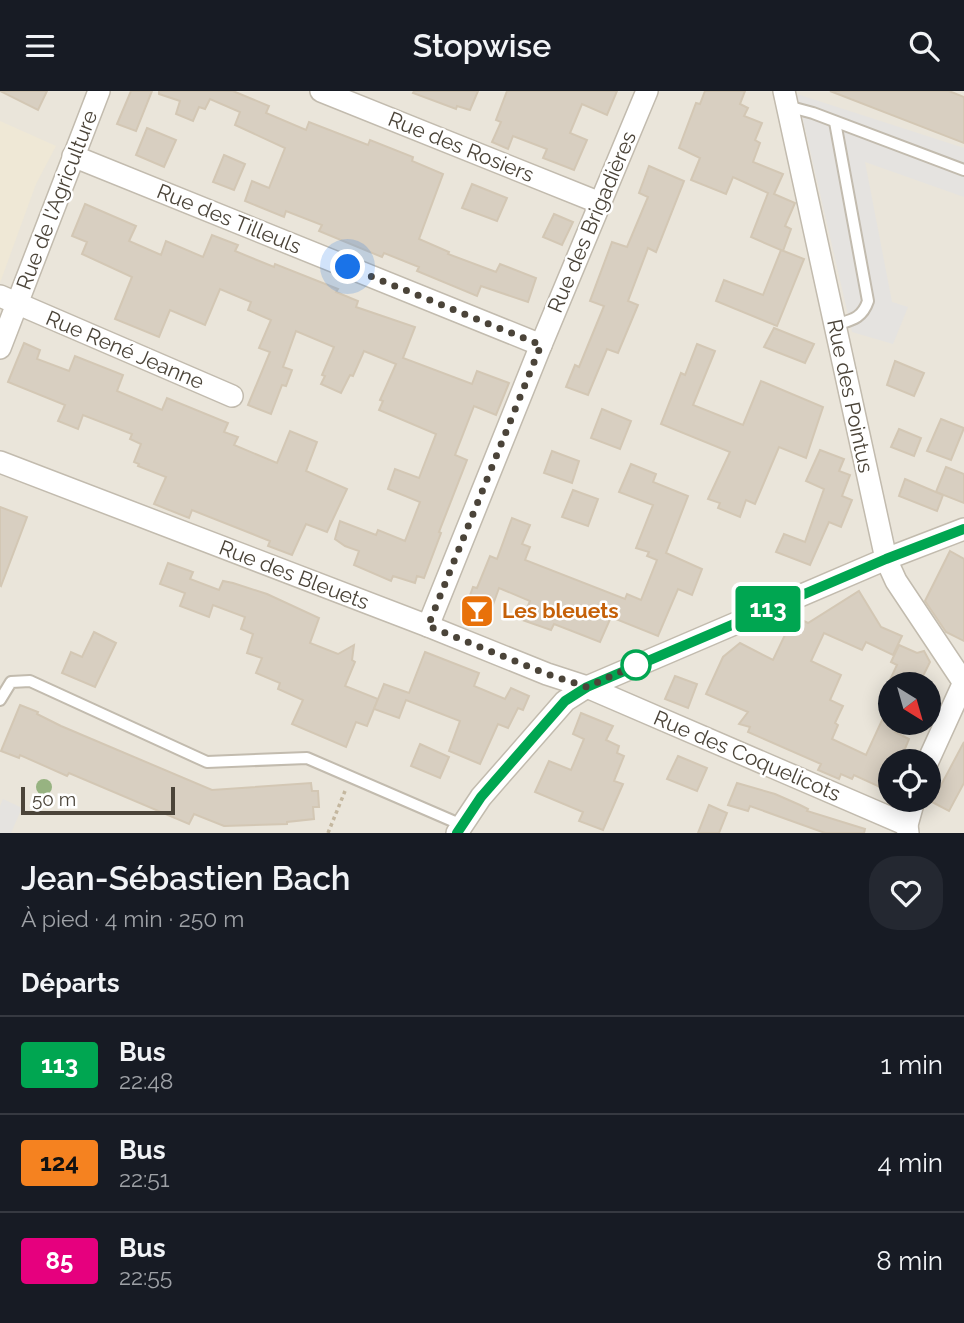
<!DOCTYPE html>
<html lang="fr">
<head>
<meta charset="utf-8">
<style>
	:root { --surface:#171b24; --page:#242831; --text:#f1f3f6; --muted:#9ea1a6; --line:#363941 }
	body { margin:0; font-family:Raleway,sans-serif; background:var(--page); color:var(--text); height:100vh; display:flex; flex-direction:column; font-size:26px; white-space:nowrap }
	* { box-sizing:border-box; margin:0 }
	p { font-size:23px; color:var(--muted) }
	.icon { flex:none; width:38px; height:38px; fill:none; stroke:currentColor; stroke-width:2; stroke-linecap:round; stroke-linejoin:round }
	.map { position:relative; height:742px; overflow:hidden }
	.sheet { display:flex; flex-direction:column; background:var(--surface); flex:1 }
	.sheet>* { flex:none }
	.badge { padding:0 14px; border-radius:5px; font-size:24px; line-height:46px }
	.needle { width:46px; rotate:143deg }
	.tools { position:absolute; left:878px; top:581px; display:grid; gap:14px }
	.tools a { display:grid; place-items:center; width:63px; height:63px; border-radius:50%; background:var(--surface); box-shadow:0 4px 18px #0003; font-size:35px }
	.scale { position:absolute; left:21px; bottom:18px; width:154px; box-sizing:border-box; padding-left:7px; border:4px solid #4b4439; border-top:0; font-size:19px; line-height:24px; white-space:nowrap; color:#4b4439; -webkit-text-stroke:5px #fff; paint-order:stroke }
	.you { position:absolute; width:35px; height:35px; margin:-18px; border:5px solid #fff; border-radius:50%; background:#1a73e8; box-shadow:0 0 0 10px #1a73e833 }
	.map>.badge { position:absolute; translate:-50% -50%; box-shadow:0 0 0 4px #fff }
	h2 { padding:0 21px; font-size:26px; line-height:63px }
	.round { display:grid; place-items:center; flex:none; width:74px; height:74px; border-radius:28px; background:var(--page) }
	.summary { display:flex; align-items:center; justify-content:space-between; height:119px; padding:0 21px }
	h1 { font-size:33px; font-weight:600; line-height:52px }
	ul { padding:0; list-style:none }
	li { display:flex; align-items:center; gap:21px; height:98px; padding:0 21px; border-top:2px solid var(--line) }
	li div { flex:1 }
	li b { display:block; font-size:26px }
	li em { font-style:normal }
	li .badge { min-width:77px; font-weight:700; text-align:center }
	header { display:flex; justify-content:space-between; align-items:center; height:91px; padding:0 21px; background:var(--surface); font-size:32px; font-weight:600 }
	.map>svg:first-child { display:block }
	.residential { fill:#eae5da; fill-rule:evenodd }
	.education { fill:#efe8d6 }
	.parking { fill:#e5e3e0 }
	.building { fill:#d8cfc1; stroke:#d3c7b4; stroke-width:2 }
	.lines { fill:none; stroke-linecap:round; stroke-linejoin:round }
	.lane-casing { stroke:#c2bbae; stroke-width:14 }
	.street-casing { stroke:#c2bbae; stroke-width:24 }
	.path { stroke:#c4b79f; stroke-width:3.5; stroke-dasharray:3.5 3.5; stroke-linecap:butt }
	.lane { stroke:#fff; stroke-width:10 }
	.street { stroke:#fff; stroke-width:21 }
	.tree { fill:#97b381 }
	.line-casing { stroke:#fff; stroke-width:16 }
	.line { stroke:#00a651; stroke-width:10 }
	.walk { stroke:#4b4439; stroke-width:7; stroke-dasharray:0 12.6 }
	.stop-dot { fill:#fff; stroke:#00a651; stroke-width:3.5 }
	.labels { text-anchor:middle; stroke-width:5; stroke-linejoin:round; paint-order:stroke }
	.street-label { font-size:21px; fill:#4b4439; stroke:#fff }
	.food-label { font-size:21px; font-weight:bold; fill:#c56008; stroke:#fff; text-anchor:start }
</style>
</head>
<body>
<header><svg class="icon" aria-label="menu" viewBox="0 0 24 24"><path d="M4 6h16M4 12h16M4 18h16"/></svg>Stopwise<svg class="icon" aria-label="search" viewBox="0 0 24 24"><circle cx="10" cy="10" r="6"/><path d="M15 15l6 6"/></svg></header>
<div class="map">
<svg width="964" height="742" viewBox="0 0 964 742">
	<rect width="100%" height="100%" fill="#f6f3ec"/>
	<!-- residential -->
	<path class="residential" d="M0 0H964V742H0ZM891 593H929V632H891ZM891 670H929V709H891Z"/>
	<!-- education -->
	<path class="education" d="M0 30 56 55 36 93 0 192Z"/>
	<!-- parking -->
	<g class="parking">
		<path d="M797 3 964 57V106L865 71 892 211 908 216 893 253 852 241Z"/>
		<path d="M3 708 22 717 11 742H0V715Z"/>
	</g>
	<!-- building -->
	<g class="building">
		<path d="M0 0H47L38 19Z"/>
		<path d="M131 0H152L136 40 117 33Z"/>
		<path d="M159 0H233L269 15 266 22 306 39 309 31 368 54 370 49 413 66 412 70 443 83 419 148 449 161 448 163 496 181 500 173 536 187 528 211 481 195 477 205 417 180 419 176 384 162 382 166 319 140 322 134 286 120 284 126 245 110 252 90 269 97 285 57 235 34 240 21 210 8 205 18 199 16 193 30 176 23 180 10 159 3Z"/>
		<path d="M414 0H478L470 19 457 15 456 18 413 2Z"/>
		<path d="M507 0H617L607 24 582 13 570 42 587 49 574 79 543 67 547 58 513 45 508 58 492 51 501 31 496 29Z"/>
		<path d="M705 0H745L740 13 748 17 744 25 762 32 755 49 760 52 753 71 783 83 774 103 795 112 785 135 791 138 783 160 751 146 768 102 733 86 726 103 691 89 700 67 679 57 696 12 700 13Z"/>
		<path d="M830 0H949L964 6V52Z"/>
		<path d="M147 37 176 49 164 76 136 64Z"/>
		<path d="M224 64 245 73 234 99 213 91Z"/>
		<path d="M649 75 684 90 656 161 648 157 628 210 638 214 618 262 607 258 588 304 566 296 575 274 579 276 604 215 590 210 612 151 627 156 648 106 639 102Z"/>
		<path d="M472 93 507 107 497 130 462 117Z"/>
		<path d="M85 113 136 135 129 150 161 164 166 150 203 166 212 144 238 154 235 160 274 176 275 173 338 198 336 201 358 210 356 216 415 236 403 267 472 293 477 280 509 292 496 324 474 315 455 364 467 369 439 441 441 442 424 487 417 485 415 492 393 485 391 490 354 474 359 460 345 455 335 448 340 430 376 444 378 439 405 450 420 411 388 398 395 378 419 387 436 343 379 319 383 310 380 309 396 273 364 260 353 285 350 284 341 302 321 293 325 285 322 284 334 256 296 240 283 276 292 279 286 295 282 294 271 323 248 314 270 261 259 257 271 229 248 219 251 211 220 198 205 234 170 219 159 246 115 228 132 186 82 163 87 151 72 145Z"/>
		<path d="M554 123 573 131 562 154 543 146Z"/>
		<path d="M781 159 804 168 777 235 716 210 724 189 763 204Z"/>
		<path d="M774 237 814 253 805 272 764 256Z"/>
		<path d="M24 252 40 259 37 268 69 280 75 265 123 284 117 300 162 319 167 307 228 332 224 341 238 346 234 354 277 372 290 340 317 351 306 380 347 398 327 441 306 433 292 464 268 455 270 450 192 419 189 427 154 413 166 386 138 375 139 373 134 371 141 353 130 348 132 343 83 324 78 338 58 330 65 314 8 291Z"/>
		<path d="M697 253 715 260 693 314 743 334 761 290 823 316 806 367 779 356 755 413 746 409 740 426 718 417 720 412 708 408 730 361 661 333 681 282 685 284Z"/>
		<path d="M895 270 924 282 914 305 887 294Z"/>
		<path d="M602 318 631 330 620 358 591 347Z"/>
		<path d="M941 328 964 337 951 369 927 360Z"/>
		<path d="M899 338 921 347 914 365 891 356Z"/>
		<path d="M820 359 844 368 839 380 850 384 842 405 852 409 841 436 829 431 810 474 776 461 784 443 805 451 824 398 806 390Z"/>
		<path d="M552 360 579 370 572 392 544 382Z"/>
		<path d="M631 373 656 383 653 391 688 405 666 462 702 478 692 504 678 498 658 545 611 526 600 551 554 533 551 539 522 529 530 510 499 497 486 533 463 524 473 496 477 497 490 465 497 468 512 427 530 434 522 453 530 456 525 469 625 508 627 503 641 509 657 469 647 465 649 461 636 457 653 414 619 401Z"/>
		<path d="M946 376 964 383V412L936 401Z"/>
		<path d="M905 388 943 404 937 420 899 405Z"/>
		<path d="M573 399 598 408 588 435 562 426Z"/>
		<path d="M0 416 27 426 1 495 0 494Z"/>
		<path d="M950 460 964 468V550L946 541 925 510Z"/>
		<path d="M168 472 193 481 190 488 219 499 223 490 233 492 267 503 319 527 310 552 338 563 354 554 352 569 355 571 345 595 378 608 367 635 356 631 346 656 292 633 303 609 278 598 280 592 256 582 262 567 247 562 253 543 241 538 245 526 213 514 209 526 180 515 185 502 160 493Z"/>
		<path d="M859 500 881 536 902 545 893 564 866 551 862 559 824 542 811 570 841 584 830 609 843 615 835 632 838 634 832 648 866 664 883 627 899 634 895 641 909 648 900 670H891V701L854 684 852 688 841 683 839 688 818 679 821 673 748 641 750 636 739 633 748 621 706 603 723 566 740 552 773 569 794 525 808 532Z"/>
		<path d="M94 541 116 552 95 596 62 582 71 561 82 566Z"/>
		<path d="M899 554 917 562 924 560 930 571 919 593H888L897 574 891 571Z"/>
		<path d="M425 561 479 582 474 595 505 608 511 597 529 605 523 619 518 617 508 637 498 633 480 673 449 660 460 630 406 609 399 627 374 618 384 593 409 602Z"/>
		<path d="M675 585 697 593 688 617 665 608Z"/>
		<path d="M20 614 38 621 37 623 61 635 212 699 311 692 312 700H318L319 716H313L314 728 287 731V733L224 735 194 723 189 733 69 682 67 685 20 664 19 667 1 660Z"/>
		<path d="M581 622 613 635 606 649 619 655 617 662 624 665 614 690 623 693 603 739 579 730 583 721 535 701 549 670 571 679 584 648 573 643Z"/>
		<path d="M964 651V692L949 720 932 711Z"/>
		<path d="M420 653 449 666 440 687 411 675Z"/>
		<path d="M678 665 707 677 697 700 667 688Z"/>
		<path d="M737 692 775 703 800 714 808 718 807 720 865 738 864 742H825L750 715 748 720 728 714Z"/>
		<path d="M709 714 727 722 719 742H698Z"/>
	</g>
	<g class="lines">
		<!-- lane casing -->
		<g class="lane-casing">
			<g id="lane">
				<path d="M787 15 813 22 964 79"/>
				<path d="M835 31 868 210C862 228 851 229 835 234"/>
				<path d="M0 609 11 591 30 590 207 671 307 667 462 734"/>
			</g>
		</g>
		<!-- street casing -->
		<g class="street-casing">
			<g id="street">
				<path d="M321 0 600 112"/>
				<path d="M784 0 886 468 896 490 964 592"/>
				<path d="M73 65 541 254"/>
				<path d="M0 205 232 305"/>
				<path d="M0 257 99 0"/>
				<path d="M0 371 428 535 547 583 587 596 907 734"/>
				<path d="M428 535 541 254 647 0"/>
				<path d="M928 670 964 591"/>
				<path d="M457 742 481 706 565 610 587 596 886 468 964 438"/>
				<path d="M908 742 907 734 914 709"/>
			</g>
		</g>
		<!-- path -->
		<path class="path" d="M328 742 345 700"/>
		<!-- lane -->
		<use href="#lane" class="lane"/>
		<!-- street -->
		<use href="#street" class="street"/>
	</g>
	<!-- trees -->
	<circle class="tree" cx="44" cy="696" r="8"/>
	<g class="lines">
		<!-- line casing -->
		<g class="line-casing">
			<path id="line" d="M457 742 481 706 565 610 587 596 886 468 964 438"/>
		</g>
		<!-- line -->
		<use href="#line" class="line"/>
		<!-- walk -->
		<path class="walk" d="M348 176 541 254 428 535 547 583 587 596 645 570 636 574"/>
	</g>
	<!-- icons -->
	<defs>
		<g id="bar-square" transform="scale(1.75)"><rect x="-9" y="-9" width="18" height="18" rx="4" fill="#e8710a" stroke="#fff"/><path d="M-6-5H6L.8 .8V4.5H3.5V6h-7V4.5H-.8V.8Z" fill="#fff"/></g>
	</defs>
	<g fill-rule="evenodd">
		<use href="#bar-square" x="477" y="520"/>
	</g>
	<!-- markers -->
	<circle class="stop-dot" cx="636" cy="574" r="14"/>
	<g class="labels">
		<!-- street labels -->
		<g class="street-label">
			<text transform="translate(461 56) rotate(22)" y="7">Rue des Rosiers</text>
			<text transform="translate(57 109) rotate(-69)" y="7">Rue de l'Agriculture</text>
			<text transform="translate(229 128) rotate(22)" y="7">Rue des Tilleuls</text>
			<text transform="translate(592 131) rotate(-67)" y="7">Rue des Brigadières</text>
			<text transform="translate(125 259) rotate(23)" y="7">Rue René Jeanne</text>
			<text transform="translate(850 305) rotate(78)" y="7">Rue des Pointus</text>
			<text transform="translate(294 484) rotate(21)" y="7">Rue des Bleuets</text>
			<text transform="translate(747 665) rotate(23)" y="7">Rue des Coquelicots</text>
		</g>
		<!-- food labels -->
		<g class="food-label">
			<text x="502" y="527">Les bleuets</text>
		</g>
	</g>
</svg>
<div class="tools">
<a><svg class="needle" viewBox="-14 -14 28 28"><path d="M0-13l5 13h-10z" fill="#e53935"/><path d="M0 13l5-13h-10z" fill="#9ea1a6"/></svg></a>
<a><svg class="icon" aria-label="locate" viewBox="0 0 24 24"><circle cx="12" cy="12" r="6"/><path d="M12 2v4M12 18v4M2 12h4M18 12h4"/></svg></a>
</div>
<div class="scale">50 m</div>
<div class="you" style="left:348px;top:176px"></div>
<b class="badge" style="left:768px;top:518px;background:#00a651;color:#fff">113</b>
</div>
<section class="sheet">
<div class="summary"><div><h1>Jean-Sébastien Bach</h1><p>À pied · 4 min · 250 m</p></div><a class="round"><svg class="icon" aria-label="heart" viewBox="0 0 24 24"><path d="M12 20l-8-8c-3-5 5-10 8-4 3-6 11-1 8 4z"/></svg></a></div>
<h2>Départs</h2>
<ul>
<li><span class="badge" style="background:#00a651;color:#fff">113</span><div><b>Bus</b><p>22:48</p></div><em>1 min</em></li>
<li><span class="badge" style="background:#f58220;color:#111">124</span><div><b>Bus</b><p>22:51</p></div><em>4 min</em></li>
<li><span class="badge" style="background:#e6007e;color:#fff">85</span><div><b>Bus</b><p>22:55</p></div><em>8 min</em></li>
</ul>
</section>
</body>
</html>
